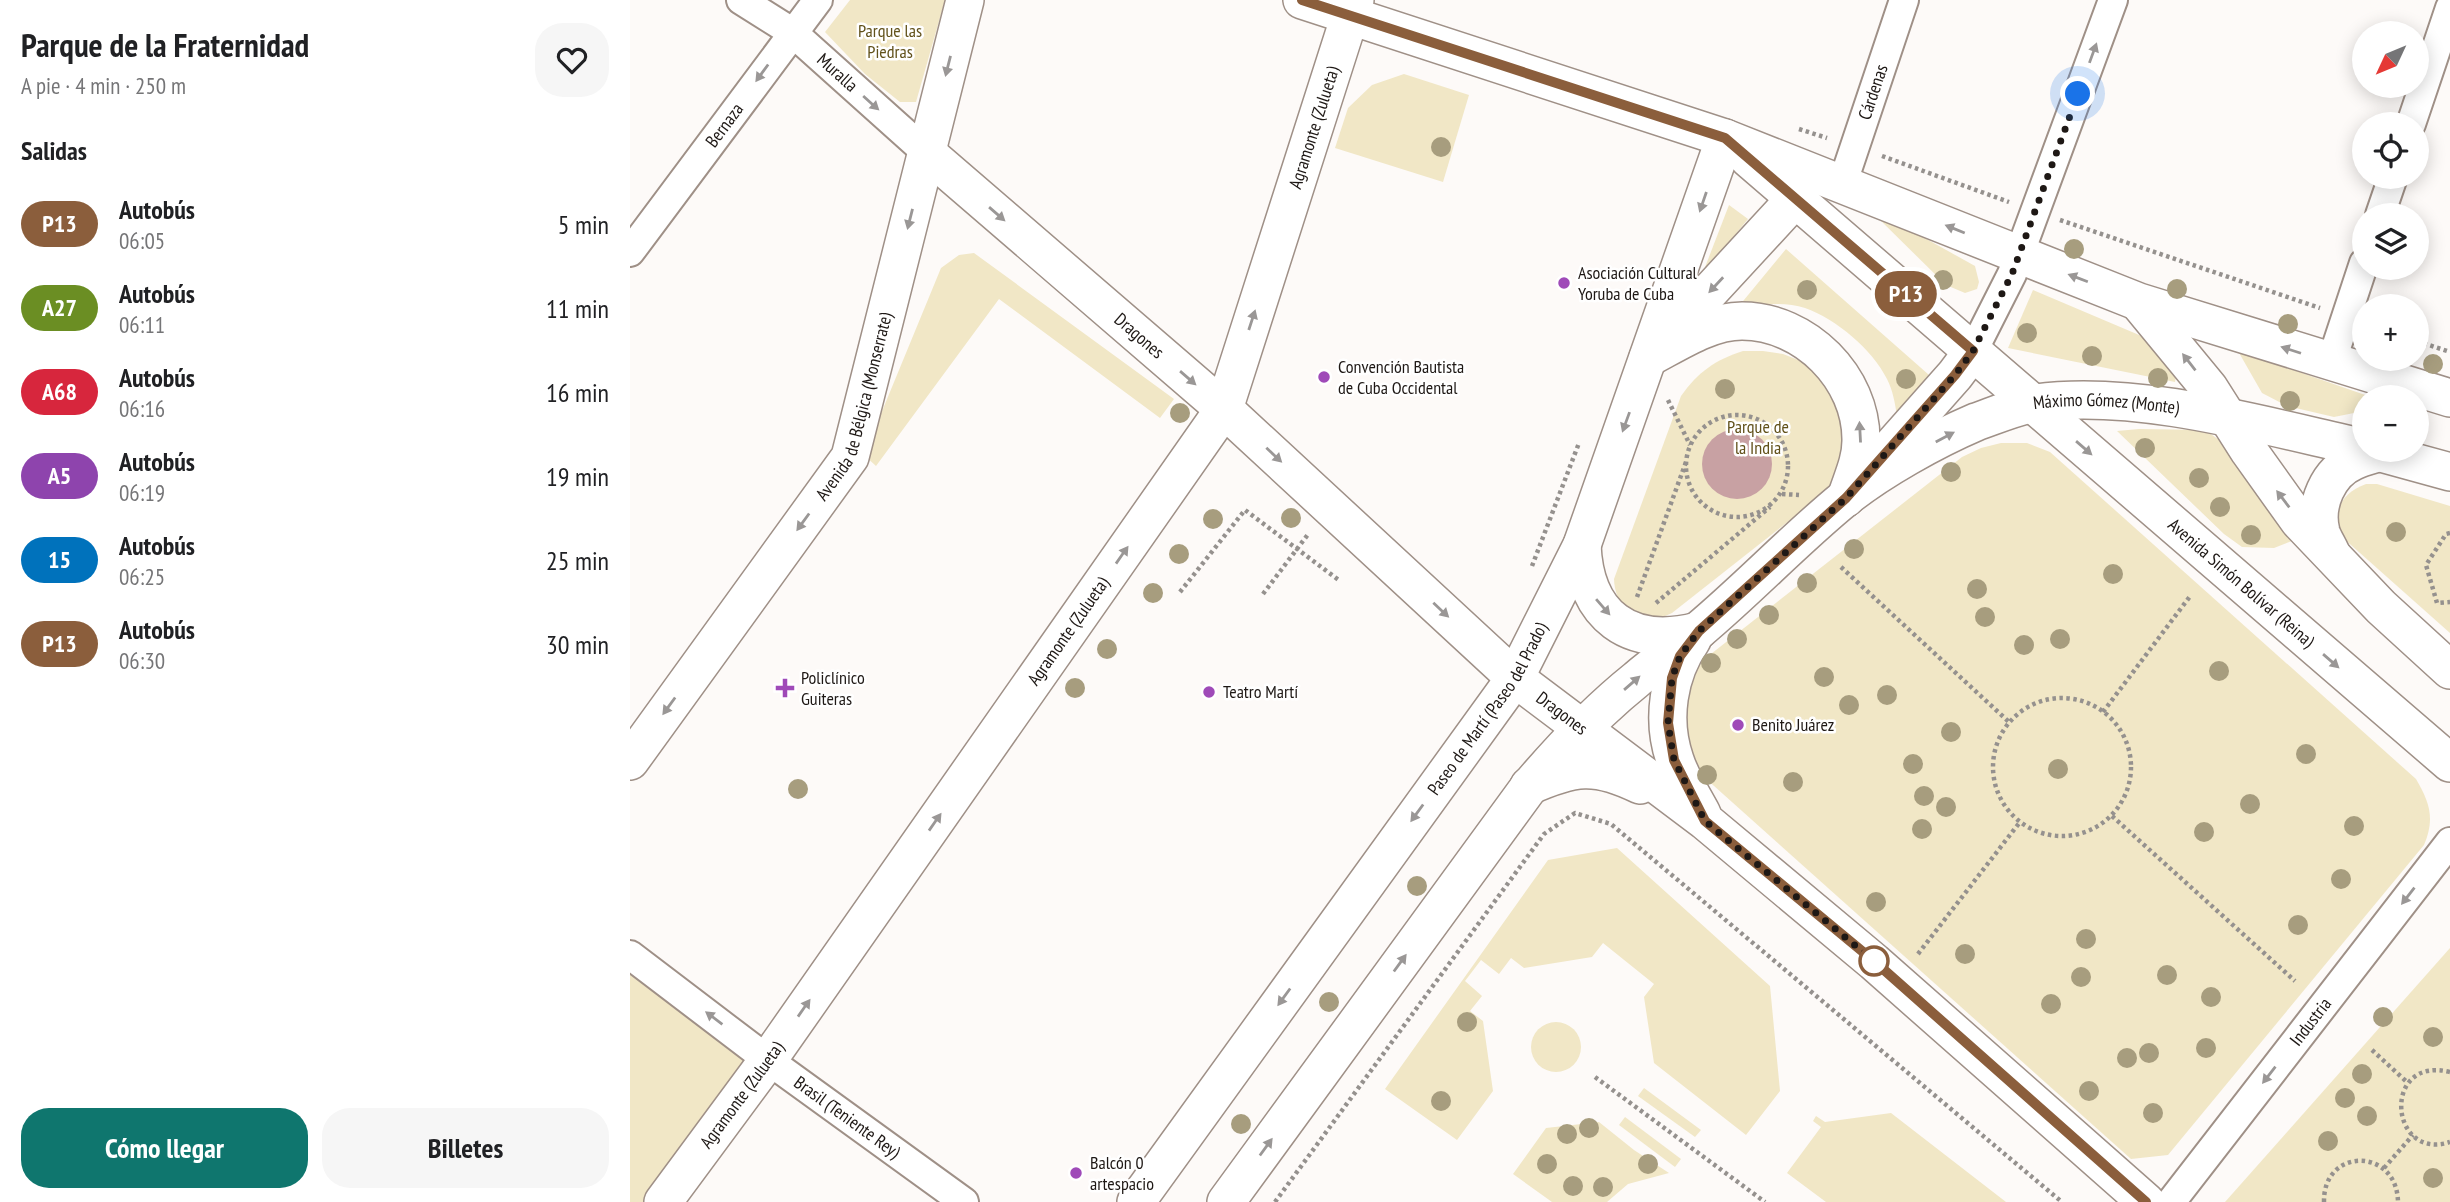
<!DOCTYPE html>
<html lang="es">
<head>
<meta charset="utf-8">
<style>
	:root { --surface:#fff; --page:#f6f6f6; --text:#202124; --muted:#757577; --accent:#0f766e }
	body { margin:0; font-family:"PT Sans Narrow",sans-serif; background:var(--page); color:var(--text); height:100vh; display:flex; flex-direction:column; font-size:26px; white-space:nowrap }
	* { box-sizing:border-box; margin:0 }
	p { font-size:23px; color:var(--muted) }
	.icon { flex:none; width:38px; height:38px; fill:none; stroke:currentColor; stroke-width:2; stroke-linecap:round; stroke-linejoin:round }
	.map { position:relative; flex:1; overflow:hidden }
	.panel { display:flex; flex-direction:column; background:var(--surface); width:630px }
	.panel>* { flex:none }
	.badge { padding:0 14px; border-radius:23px; font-size:24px; line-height:46px }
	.needle { width:46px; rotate:226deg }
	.tools { position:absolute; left:1722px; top:21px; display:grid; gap:14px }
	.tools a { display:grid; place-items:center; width:77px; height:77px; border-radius:50%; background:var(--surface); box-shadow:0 4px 18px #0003; font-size:35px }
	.you { position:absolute; width:35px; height:35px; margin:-18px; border:5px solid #fff; border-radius:50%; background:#1a73e8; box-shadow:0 0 0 10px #1a73e833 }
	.map>.badge { position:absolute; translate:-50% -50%; box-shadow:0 0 0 4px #fff }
	h2 { padding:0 21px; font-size:26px; line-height:63px }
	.round { display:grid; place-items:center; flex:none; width:74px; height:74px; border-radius:28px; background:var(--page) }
	.summary { display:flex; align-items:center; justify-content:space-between; height:119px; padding:0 21px }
	h1 { font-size:33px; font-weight:600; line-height:52px }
	.button { display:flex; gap:14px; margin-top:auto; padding:14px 21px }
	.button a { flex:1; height:80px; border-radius:28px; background:var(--accent); color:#fff; font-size:28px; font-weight:600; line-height:80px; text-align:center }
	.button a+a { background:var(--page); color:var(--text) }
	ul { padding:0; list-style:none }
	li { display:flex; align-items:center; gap:21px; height:84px; padding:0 21px }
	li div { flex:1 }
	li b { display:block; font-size:26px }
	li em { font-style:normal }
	li .badge { min-width:77px; font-weight:700; text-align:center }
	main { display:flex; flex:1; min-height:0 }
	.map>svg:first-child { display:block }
	.green { fill:#f1e7c6 }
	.water { fill:#c8a1a3 }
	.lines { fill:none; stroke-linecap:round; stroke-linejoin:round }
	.minor-casing { stroke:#9f9087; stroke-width:32 }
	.major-casing { stroke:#9f9087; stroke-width:40 }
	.path { stroke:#95918e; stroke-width:4.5; stroke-dasharray:3.5 3.5; stroke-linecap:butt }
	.minor { stroke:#fff; stroke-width:28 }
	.major { stroke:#fff; stroke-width:37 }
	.tree { fill:#a79d7e }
	.oneway { fill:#9a9796 }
	.line-casing { stroke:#fff; stroke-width:16 }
	.line { stroke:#8b5e3c; stroke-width:10 }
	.walk { stroke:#1e1815; stroke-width:7; stroke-dasharray:0 12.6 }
	.poi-dot { fill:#9f4ab8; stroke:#fff; stroke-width:2.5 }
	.stop-dot { fill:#fff; stroke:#8b5e3c; stroke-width:3.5 }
	.labels { text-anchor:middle; stroke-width:5; stroke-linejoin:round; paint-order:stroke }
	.park-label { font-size:18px; fill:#61511a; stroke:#fff }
	.street-label { font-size:18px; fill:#1e1815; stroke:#fff }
	.poi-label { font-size:18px; fill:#1e1815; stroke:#fff; text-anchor:start }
</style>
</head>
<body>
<main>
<section class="panel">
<div class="summary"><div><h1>Parque de la Fraternidad</h1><p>A pie · 4 min · 250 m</p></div><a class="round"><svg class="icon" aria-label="heart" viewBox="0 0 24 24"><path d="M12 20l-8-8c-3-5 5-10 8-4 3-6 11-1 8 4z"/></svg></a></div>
<h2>Salidas</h2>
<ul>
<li><span class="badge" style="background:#8b5e3c;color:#fff">P13</span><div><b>Autobús</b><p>06:05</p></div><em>5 min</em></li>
<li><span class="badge" style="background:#6b8e23;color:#fff">A27</span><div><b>Autobús</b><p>06:11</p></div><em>11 min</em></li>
<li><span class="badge" style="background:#d7263d;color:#fff">A68</span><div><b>Autobús</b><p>06:16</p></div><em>16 min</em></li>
<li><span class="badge" style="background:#8e44ad;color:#fff">A5</span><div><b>Autobús</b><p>06:19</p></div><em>19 min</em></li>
<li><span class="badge" style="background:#0072bc;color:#fff">15</span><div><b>Autobús</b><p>06:25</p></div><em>25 min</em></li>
<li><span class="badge" style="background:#8b5e3c;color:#fff">P13</span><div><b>Autobús</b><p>06:30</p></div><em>30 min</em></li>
</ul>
<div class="button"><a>Cómo llegar</a><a>Billetes</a></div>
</section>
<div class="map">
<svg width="1820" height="1202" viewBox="0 0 1820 1202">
	<rect width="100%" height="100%" fill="#fdfaf8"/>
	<!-- green -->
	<g class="green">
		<path d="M220 0H315L286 102H270L235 74 195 32Z"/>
		<path d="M774 74 839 95 813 182 705 148 718 108 742 85Z"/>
		<path d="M1099 205 1118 219 1072 275Z"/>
		<path d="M1245 215 1273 226 1345 266 1349 282 1347 289 1335 293 1316 285Z"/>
		<path d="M1156 249 1307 382 1267 416C1265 403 1263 391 1257 379 1242 349 1206 319 1175 308 1155 301 1131 305 1109 306Z"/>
		<path d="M344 253 544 399 530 418 369 299 246 466 234 455 311 268 329 255Z"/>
		<path d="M1403 290 1528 343 1548 364 1545 382 1378 348Z"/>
		<path d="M1113 351H1133L1153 354 1171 361 1187 373 1201 388 1217 438 1202 487 1042 613C1013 628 985 612 984 579L1051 396C1068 372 1085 360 1113 351Z"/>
		<path d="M1608 351 1741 397H1734V411L1704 417 1657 406 1632 393Z"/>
		<path d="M1509 429 1575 430 1595 444 1632 501 1667 539 1644 548 1612 547 1594 534 1487 431Z"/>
		<path d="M1371 443H1397L1420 452 1786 779C1800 803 1805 819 1794 845L1538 1155 1501 1159 1074 777C1052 739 1046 700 1072 661L1332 457 1351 448Z"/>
		<path d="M1736 484H1747L1820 506V633L1712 537C1701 512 1711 493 1736 484Z"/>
		<path d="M987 848 1140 986 1150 1091 1116 1135 1024 1063 1014 997 1024 984 973 943 962 957 894 968 881 958 869 974 851 960 835 981 852 996 840 1011 853 1021 863 1091 827 1140 755 1089 918 860Z"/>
		<path d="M1820 948V1202H1595Z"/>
		<path d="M0 972 119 1063 17 1202H0Z"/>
		<circle cx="926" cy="1047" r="25"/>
		<path d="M1014 1088 1071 1130 1065 1137 1008 1096Z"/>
		<path d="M1261 1113 1376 1202H1196L1157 1173 1191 1127 1183 1121 1186 1116 1195 1122Z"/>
		<path d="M995 1117 1051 1159 1045 1167 989 1125Z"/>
		<path d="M969 1122 1004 1150 1039 1173 998 1184 977 1202H922L883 1174 916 1128Z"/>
	</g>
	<!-- water -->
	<circle class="water" cx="1107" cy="464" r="35"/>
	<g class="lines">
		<!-- minor casing -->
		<g class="minor-casing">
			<g id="minor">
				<path id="s1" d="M111 0 162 32 297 153"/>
				<path d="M1781 124 1820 8"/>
				<path id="s2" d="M1212 185 1274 0"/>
				<path d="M1750 215 1763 177"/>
				<path id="s3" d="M0 252 188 0"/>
				<path d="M1343 351 1382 274 1483 0"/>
				<path d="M1701 363 1734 263"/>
				<path id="s4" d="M0 955 138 1060 334 1202"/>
				<path id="s5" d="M1541 1202 1820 842"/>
			</g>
		</g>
		<!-- major casing -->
		<g class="major-casing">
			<g id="major">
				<path d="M672 0 1095 138 1509 302 1820 398"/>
				<path id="s6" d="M297 153 594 409 885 678 1075 821 1244 962 1516 1202"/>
				<path id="s7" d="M1118 158 1820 763"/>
				<path d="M1509 303 1579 388 1619 451 1669 521 1751 607 1820 670"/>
				<path d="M1033 342 1165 199"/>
				<path d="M1018 358C1047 343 1079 321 1112 321 1175 321 1232 378 1231 441 1231 461 1222 479 1216 498"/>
				<path d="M1740 450 1820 472"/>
				<path d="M1247 463 1325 375 1343 351"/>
				<path d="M952 545C955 616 999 649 1068 631"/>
				<path d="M1701 553C1698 546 1693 539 1691 532 1684 505 1698 472 1724 461 1732 457 1742 455 1751 452"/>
				<path d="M1062 640C1038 674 1031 720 1045 760 1051 779 1063 797 1072 814"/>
				<path id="s8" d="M0 761 220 457 335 0"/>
				<path d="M899 786C944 766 965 763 1010 785"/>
				<path id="s9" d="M33 1202 138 1060 594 409 725 0"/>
				<path id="s10" d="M506 1202 885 678 952 545 1095 138"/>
				<path id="s11" d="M596 1202 899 787C932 748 967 711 1007 679 1027 662 1049 647 1069 630 1119 588 1164 540 1214 499 1250 470 1304 440 1346 422 1366 415 1386 406 1406 403 1507 389 1635 426 1734 448"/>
			</g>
		</g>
		<!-- path -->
		<g class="path">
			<path d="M1169 129 1197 138"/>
			<path d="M1252 156 1379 202"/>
			<path d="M1430 220 1690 308"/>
			<path d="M1787 341 1820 352"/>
			<path d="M1038 400 1060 445"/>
			<circle cx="1107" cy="466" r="51"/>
			<path d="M1152 494 1169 495"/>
			<path d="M1820 533 1816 534 1796 565 1807 603 1820 602"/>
			<path d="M902 566 949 443"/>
			<path d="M1211 567 1379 722"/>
			<path d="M550 592 615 510 710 581"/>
			<path d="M633 594 679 533"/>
			<path d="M1007 597 1056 462"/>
			<path d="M1026 603 1140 507"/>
			<circle cx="1432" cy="767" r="69"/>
			<path d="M1473 712 1561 595"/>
			<path d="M1482 816 1665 981"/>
			<path d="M1288 954 1390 822"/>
			<path d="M1742 1050 1778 1083"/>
			<path d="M1820 1072C1751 1055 1759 1162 1820 1142"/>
			<path d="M965 1077 1135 1202"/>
			<path d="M1754 1168 1783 1135"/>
			<path d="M645 1202 914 834 945 813 981 824 1432 1202"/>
			<path d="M1694 1202C1693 1147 1767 1147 1768 1202"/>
		</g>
		<!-- minor -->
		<use href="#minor" class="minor"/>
		<!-- major -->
		<use href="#major" class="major"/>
	</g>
	<!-- trees -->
	<g class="tree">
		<circle cx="811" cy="147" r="10"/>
		<circle cx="1444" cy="249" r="10"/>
		<circle cx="1313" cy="280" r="10"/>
		<circle cx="1547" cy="289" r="10"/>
		<circle cx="1177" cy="290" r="10"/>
		<circle cx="1658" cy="324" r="10"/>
		<circle cx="1397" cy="333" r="10"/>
		<circle cx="1462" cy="356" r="10"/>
		<circle cx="1803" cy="364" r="10"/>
		<circle cx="1528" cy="378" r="10"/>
		<circle cx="1276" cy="379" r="10"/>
		<circle cx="1095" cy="389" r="10"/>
		<circle cx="1660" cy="401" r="10"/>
		<circle cx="550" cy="413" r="10"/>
		<circle cx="1515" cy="448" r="10"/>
		<circle cx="1321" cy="472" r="10"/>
		<circle cx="1569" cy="478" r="10"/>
		<circle cx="1590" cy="507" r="10"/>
		<circle cx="661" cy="518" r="10"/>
		<circle cx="583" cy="519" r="10"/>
		<circle cx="1766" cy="532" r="10"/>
		<circle cx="1621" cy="535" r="10"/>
		<circle cx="1224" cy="549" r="10"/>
		<circle cx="549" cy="554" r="10"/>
		<circle cx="1483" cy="574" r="10"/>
		<circle cx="1177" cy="583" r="10"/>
		<circle cx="1347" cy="589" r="10"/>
		<circle cx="523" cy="593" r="10"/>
		<circle cx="1139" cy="615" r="10"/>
		<circle cx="1355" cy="617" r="10"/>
		<circle cx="1107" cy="639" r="10"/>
		<circle cx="1430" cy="639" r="10"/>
		<circle cx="1394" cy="645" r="10"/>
		<circle cx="477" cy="649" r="10"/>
		<circle cx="1081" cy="663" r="10"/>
		<circle cx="1589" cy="671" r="10"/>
		<circle cx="1194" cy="677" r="10"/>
		<circle cx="445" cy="688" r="10"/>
		<circle cx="1257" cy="695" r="10"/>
		<circle cx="1219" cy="705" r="10"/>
		<circle cx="1321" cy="732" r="10"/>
		<circle cx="1676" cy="754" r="10"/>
		<circle cx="1283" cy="764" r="10"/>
		<circle cx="1428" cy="769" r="10"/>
		<circle cx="1077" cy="775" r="10"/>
		<circle cx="1163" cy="782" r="10"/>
		<circle cx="168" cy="789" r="10"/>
		<circle cx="1294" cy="796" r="10"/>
		<circle cx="1620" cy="804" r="10"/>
		<circle cx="1316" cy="807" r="10"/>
		<circle cx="1724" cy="826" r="10"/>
		<circle cx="1292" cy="829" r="10"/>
		<circle cx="1574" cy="832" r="10"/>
		<circle cx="1711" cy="879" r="10"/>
		<circle cx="787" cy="886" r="10"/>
		<circle cx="1246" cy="902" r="10"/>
		<circle cx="1668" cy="925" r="10"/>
		<circle cx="1456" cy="939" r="10"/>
		<circle cx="1335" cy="954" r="10"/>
		<circle cx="1537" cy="975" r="10"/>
		<circle cx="1451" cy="977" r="10"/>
		<circle cx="1581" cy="997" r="10"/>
		<circle cx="699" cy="1002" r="10"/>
		<circle cx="1421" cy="1004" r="10"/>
		<circle cx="1753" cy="1017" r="10"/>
		<circle cx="837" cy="1022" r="10"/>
		<circle cx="1803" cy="1037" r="10"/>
		<circle cx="1576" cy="1048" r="10"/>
		<circle cx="1519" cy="1053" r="10"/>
		<circle cx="1497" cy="1058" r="10"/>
		<circle cx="1732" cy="1074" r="10"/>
		<circle cx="1459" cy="1091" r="10"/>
		<circle cx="1715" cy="1098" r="10"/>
		<circle cx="811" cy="1101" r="10"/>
		<circle cx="1523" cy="1113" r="10"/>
		<circle cx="1737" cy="1116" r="10"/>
		<circle cx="611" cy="1124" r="10"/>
		<circle cx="959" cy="1128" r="10"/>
		<circle cx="937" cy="1134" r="10"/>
		<circle cx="1698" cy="1141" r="10"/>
		<circle cx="917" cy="1164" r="10"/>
		<circle cx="1018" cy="1164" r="10"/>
		<circle cx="1803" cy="1178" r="10"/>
		<circle cx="943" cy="1186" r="10"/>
		<circle cx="973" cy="1187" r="10"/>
	</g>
	<!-- one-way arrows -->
	<defs><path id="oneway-solid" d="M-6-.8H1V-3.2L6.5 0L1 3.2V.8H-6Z" transform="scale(1.75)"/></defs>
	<g class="oneway">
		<use href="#oneway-solid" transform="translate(1463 53) rotate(-70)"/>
		<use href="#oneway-solid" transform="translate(318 66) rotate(104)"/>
		<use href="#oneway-solid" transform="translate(132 73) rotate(126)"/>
		<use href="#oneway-solid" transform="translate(241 103) rotate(42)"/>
		<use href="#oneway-solid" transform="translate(1073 202) rotate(109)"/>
		<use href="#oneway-solid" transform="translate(367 214) rotate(41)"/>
		<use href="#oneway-solid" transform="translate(280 219) rotate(104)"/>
		<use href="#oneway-solid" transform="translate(1325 229) rotate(-158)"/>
		<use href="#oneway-solid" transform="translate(1448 278) rotate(-159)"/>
		<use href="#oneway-solid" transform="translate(1086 285) rotate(133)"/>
		<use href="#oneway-solid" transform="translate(622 320) rotate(-72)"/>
		<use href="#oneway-solid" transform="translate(1661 350) rotate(-162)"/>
		<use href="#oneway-solid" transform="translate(1559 362) rotate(-128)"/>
		<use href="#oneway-solid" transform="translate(558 378) rotate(41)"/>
		<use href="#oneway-solid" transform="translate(996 422) rotate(110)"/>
		<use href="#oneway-solid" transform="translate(1230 432) rotate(-93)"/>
		<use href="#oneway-solid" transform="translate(1315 437) rotate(-28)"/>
		<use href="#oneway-solid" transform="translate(1454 448) rotate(41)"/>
		<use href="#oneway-solid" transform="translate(644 455) rotate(43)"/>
		<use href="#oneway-solid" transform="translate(1653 499) rotate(-127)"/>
		<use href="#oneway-solid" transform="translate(173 522) rotate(126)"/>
		<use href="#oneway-solid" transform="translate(492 555) rotate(-55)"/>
		<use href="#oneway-solid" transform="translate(973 607) rotate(49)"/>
		<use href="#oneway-solid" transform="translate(811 610) rotate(43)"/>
		<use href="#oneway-solid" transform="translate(1701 661) rotate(41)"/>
		<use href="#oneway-solid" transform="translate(1002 683) rotate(-41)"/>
		<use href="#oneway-solid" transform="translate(39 706) rotate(126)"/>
		<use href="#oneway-solid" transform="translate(787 813) rotate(126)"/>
		<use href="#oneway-solid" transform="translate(305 822) rotate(-55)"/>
		<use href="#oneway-solid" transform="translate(1778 896) rotate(128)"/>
		<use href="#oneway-solid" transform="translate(770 963) rotate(-54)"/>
		<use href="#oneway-solid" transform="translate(654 997) rotate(126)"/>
		<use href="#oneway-solid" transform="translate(174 1008) rotate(-55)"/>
		<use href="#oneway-solid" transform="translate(84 1018) rotate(-143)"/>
		<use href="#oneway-solid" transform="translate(1639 1075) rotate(128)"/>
		<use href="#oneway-solid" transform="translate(636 1147) rotate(-54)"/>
	</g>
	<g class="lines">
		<!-- line casing -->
		<g class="line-casing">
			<path id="line" d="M672 0 1095 138 1343 351 1325 375 1216 498 1069 631 1050 656 1042 678 1038 723 1044 760 1075 821 1244 961 1516 1202"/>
		</g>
		<!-- line -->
		<use href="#line" class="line"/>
		<!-- walk -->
		<path class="walk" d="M1244 961 1075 821 1044 760 1038 723 1042 678 1050 656 1069 631 1216 498 1325 375 1343 351 1382 274 1448 94"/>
	</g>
	<!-- markers -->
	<g class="poi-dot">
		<circle cx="934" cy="283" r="7"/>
		<circle cx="694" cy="377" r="7"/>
		<path d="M151.5 677.5h7v7h7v7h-7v7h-7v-7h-7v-7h7z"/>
		<circle cx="579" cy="692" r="7"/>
		<circle cx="1108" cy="725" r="7"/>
		<circle cx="446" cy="1173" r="7"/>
	</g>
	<circle class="stop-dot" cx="1244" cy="961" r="14"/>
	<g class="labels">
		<!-- park labels -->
		<g class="park-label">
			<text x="260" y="37">Parque las<tspan x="260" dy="21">Piedras</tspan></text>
			<text x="1128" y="433">Parque de<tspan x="1128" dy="21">la India</tspan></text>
		</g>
		<!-- street labels -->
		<g class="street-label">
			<text dy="6" stroke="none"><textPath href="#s1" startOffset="121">Muralla</textPath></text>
			<text dy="6" stroke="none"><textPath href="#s2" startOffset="98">Cárdenas</textPath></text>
			<text dy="6" stroke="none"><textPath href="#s3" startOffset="158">Bernaza</textPath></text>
			<text dy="6" stroke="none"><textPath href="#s9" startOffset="1267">Agramonte (Zulueta)</textPath></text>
			<text dy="6" stroke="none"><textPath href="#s6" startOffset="280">Dragones</textPath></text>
			<text dy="6" stroke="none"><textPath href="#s11" startOffset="1228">Máximo Gómez (Monte)</textPath></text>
			<text dy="6" stroke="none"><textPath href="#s8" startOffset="424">Avenida de Bélgica (Monserrate)</textPath></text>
			<text dy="6" stroke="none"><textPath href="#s7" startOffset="651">Avenida Simón Bolívar (Reina)</textPath></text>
			<text dy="6" stroke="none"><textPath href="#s9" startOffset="700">Agramonte (Zulueta)</textPath></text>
			<text dy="6" stroke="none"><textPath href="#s10" startOffset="606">Paseo de Martí (Paseo del Prado)</textPath></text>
			<text dy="6" stroke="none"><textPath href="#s6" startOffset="847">Dragones</textPath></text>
			<text dy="6" stroke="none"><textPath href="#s5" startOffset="228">Industria</textPath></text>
			<text dy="6" stroke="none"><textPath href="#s9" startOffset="133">Agramonte (Zulueta)</textPath></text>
			<text dy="6" stroke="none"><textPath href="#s4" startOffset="271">Brasil (Teniente Rey)</textPath></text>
		</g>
		<!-- poi labels -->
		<g class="poi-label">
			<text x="948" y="279">Asociación Cultural<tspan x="948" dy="21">Yoruba de Cuba</tspan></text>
			<text x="708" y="373">Convención Bautista<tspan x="708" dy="21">de Cuba Occidental</tspan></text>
			<text x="171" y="684">Policlínico<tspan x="171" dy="21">Guiteras</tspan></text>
			<text x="593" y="698">Teatro Martí</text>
			<text x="1122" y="731">Benito Juárez</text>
			<text x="460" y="1169">Balcón 0<tspan x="460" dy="21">artespacio</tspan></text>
		</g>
	</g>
</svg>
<div class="tools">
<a><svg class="needle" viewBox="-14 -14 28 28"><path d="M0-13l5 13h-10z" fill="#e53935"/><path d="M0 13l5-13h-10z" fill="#757577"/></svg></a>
<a><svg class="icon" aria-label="locate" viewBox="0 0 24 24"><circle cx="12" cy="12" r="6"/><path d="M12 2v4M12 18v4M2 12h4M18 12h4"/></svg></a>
<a><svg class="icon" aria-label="layers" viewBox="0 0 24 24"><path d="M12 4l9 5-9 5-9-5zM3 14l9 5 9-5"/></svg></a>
<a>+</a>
<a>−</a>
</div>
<div class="you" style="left:1448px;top:94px"></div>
<b class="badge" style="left:1276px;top:294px;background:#8b5e3c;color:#fff">P13</b>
</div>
</main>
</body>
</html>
